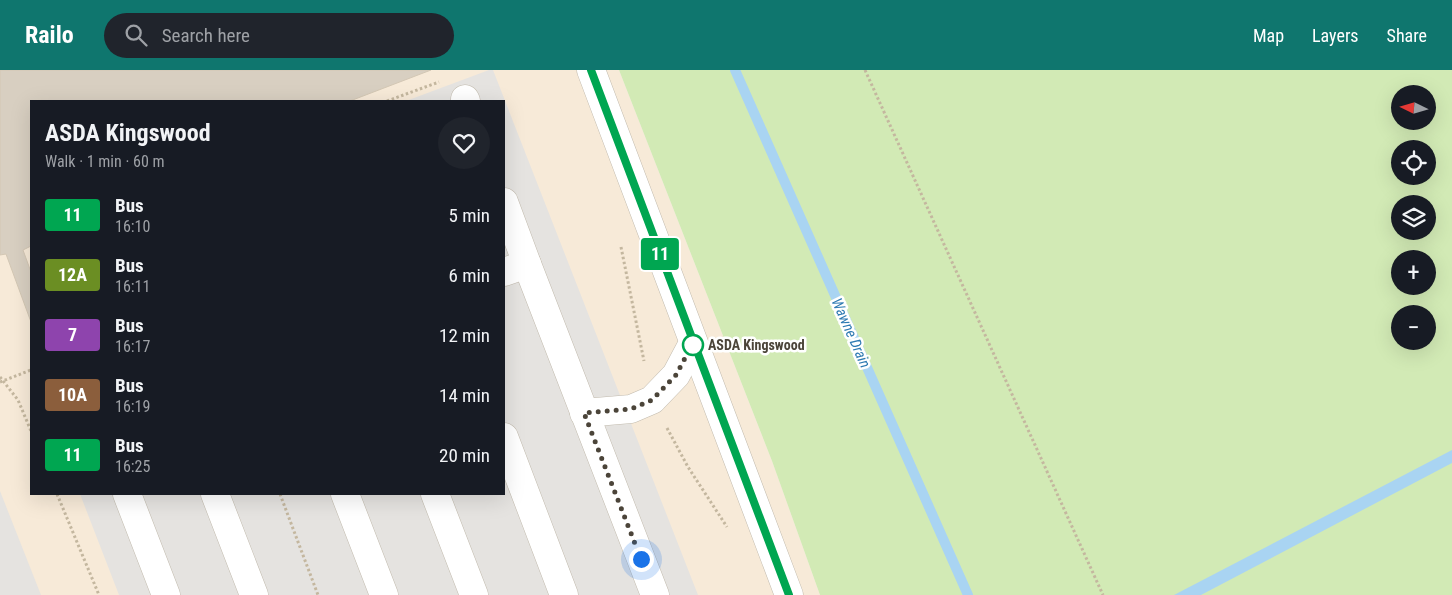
<!DOCTYPE html>
<html lang="en">
<head>
<meta charset="utf-8">
<style>
	:root { --surface:#171b24; --page:#20242c; --text:#f1f3f6; --muted:#9ea1a6; --accent:#0f766e }
	body { margin:0; font-family:"Roboto Condensed",sans-serif; background:var(--page); color:var(--text); height:100vh; display:flex; flex-direction:column; font-size:19px; white-space:nowrap }
	* { box-sizing:border-box; margin:0 }
	p { font-size:16px; color:var(--muted) }
	.icon { flex:none; width:28px; height:28px; fill:none; stroke:currentColor; stroke-width:2; stroke-linecap:round; stroke-linejoin:round }
	.map { position:relative; flex:1; overflow:hidden }
	.drawer { position:absolute; left:30px; top:30px; width:475px; height:395px; display:flex; flex-direction:column; background:var(--surface); border-radius:0px; box-shadow:0 5px 20px #0002 }
	.drawer>* { flex:none }
	.badge { padding:0 10px; border-radius:4px; font-size:18px; line-height:32px }
	.needle { width:32px; rotate:275deg }
	.buttons { position:absolute; left:1391px; top:15px; display:grid; gap:10px }
	.buttons a { display:grid; place-items:center; width:45px; height:45px; border-radius:50%; background:var(--surface); box-shadow:0 5px 20px #0002; font-size:25px }
	.you { position:absolute; width:25px; height:25px; margin:-12px; border:4px solid #fff; border-radius:50%; background:#1a73e8; box-shadow:0 0 0 8px #1a73e833 }
	.map>.badge { position:absolute; translate:-50% -50%; box-shadow:0 0 0 2px #fff }
	.round { display:grid; place-items:center; flex:none; width:52px; height:52px; border-radius:26px; background:var(--page) }
	.headline { display:flex; align-items:center; justify-content:space-between; height:85px; padding:0 15px }
	h1 { font-size:24px; font-weight:700; line-height:38px }
	ul { padding:0; list-style:none }
	li { display:flex; align-items:center; gap:15px; height:60px; padding:0 15px }
	li div { flex:1 }
	li b { display:block; font-size:19px }
	li em { font-style:normal }
	li .badge { min-width:55px; font-weight:700; text-align:center }
	header { display:flex; align-items:center; gap:30px; box-sizing:border-box; height:70px; padding:0 25px; background:var(--accent); color:#fff }
	header strong { font-size:24px }
	nav { display:flex; gap:28px; margin-inline-start:auto; font-size:18px }
	.search { width:350px; height:45px; background:var(--page); display:flex; align-items:center; gap:12px; box-sizing:border-box; padding:0 18px; border-radius:28px; color:var(--muted); font-size:19px }
	.map>svg:first-child { display:block }
	.commercial { fill:#f7ead8; fill-rule:evenodd }
	.green { fill:#d2eab5; fill-rule:evenodd }
	.parking { fill:#e5e3e0 }
	.water { fill:#a9d4f2 }
	.lines { fill:none; stroke-linecap:round; stroke-linejoin:round }
	.stream { stroke:#a9d4f2; stroke-width:10 }
	.building { fill:#d8cfc1; stroke:#d3c7b4 }
	.minor-casing { stroke:#c2bbae; stroke-width:29 }
	.path { stroke:#c4b79f; stroke-width:3; stroke-dasharray:2.5 2.5; stroke-linecap:butt }
	.minor { stroke:#fff; stroke-width:28 }
	.line-casing { stroke:#fff; stroke-width:11 }
	.line { stroke:#00a651; stroke-width:8 }
	.walk { stroke:#4b4439; stroke-width:5; stroke-dasharray:0 9 }
	.stop-dot { fill:#fff; stroke:#00a651; stroke-width:2.5 }
	.labels { text-anchor:middle; stroke-width:5; stroke-linejoin:round; paint-order:stroke }
	.stop-label { font-size:14px; font-weight:bold; fill:#4b4439; stroke:#fff; text-anchor:start }
	.water-label { font-size:15px; font-style:italic; fill:#2e7ab2; stroke:#fff }
</style>
</head>
<body>
<header>
<strong>Railo</strong>
<div class="search"><svg class="icon" aria-label="search" viewBox="0 0 24 24"><circle cx="10" cy="10" r="6"/><path d="M15 15l6 6"/></svg>Search here</div>
<nav><a>Map</a><a>Layers</a><a>Share</a></nav>
</header>
<div class="map">
<svg width="1452" height="525" viewBox="0 0 1452 525">
	<rect width="100%" height="100%" fill="#f6f3ec"/>
	<!-- commercial -->
	<path class="commercial" d="M0 0H619L772 391 820 525H0ZM31 31H504V424H31Z"/>
	<!-- green -->
	<path class="green" d="M619 0H1452V525H820L772 391ZM1400 24H1428V51H1400ZM1400 79H1428V106H1400ZM1400 134H1428V161H1400ZM1400 189H1428V216H1400ZM1400 244H1428V271H1400Z"/>
	<!-- parking -->
	<g class="parking">
		<path d="M489 0H493L698 525H119L80 424H504V31H406Z"/>
		<path d="M0 421 41 525H0Z"/>
	</g>
	<!-- water -->
	<path class="water" d="M1452 380V393L1201 525H1174Z"/>
	<g class="lines">
		<!-- stream -->
		<path class="stream" d="M735 0 968 525"/>
	</g>
	<!-- building -->
	<path class="building" d="M0 0H431L350 31H31V176L23 180 31 202V252L6 184 0 185Z"/>
	<g class="lines">
		<!-- minor casing -->
		<g class="minor-casing">
			<g id="minor">
				<path d="M591 0 789 525"/>
				<path d="M465 29 466 31"/>
				<path d="M504 132 527 194"/>
				<path d="M504 202 527 194 655 525"/>
				<path d="M584 343 631 339 652 330 676 305 693 273"/>
				<path d="M504 367 564 525"/>
				<path d="M127 424 166 525"/>
				<path d="M215 424 254 525"/>
				<path d="M345 424 384 525"/>
				<path d="M435 424 474 525"/>
			</g>
		</g>
		<!-- path -->
		<g class="path">
			<path d="M865 0 1103 525"/>
			<path d="M387 31 439 12"/>
			<path d="M621 177 644 291"/>
			<path d="M0 307 18 330 31 361"/>
			<path d="M0 312 31 300"/>
			<path d="M667 358 688 397 727 457"/>
			<path d="M57 424 99 525"/>
			<path d="M280 424 318 525"/>
		</g>
		<!-- minor -->
		<use href="#minor" class="minor"/>
	</g>
	<g class="lines">
		<!-- line casing -->
		<g class="line-casing">
			<path id="line" d="M591 0 789 525"/>
		</g>
		<!-- line -->
		<use href="#line" class="line"/>
		<!-- walk -->
		<path class="walk" d="M641 489 584 343 631 339 652 330 676 305 693 273V275"/>
	</g>
	<!-- markers -->
	<circle class="stop-dot" cx="693" cy="275" r="10"/>
	<g class="labels">
		<!-- stop labels -->
		<g class="stop-label">
			<text x="708" y="280">ASDA Kingswood</text>
		</g>
		<!-- water labels -->
		<g class="water-label">
			<text transform="translate(851 263) rotate(66)" y="5">Wawne Drain</text>
		</g>
	</g>
</svg>
<div class="buttons">
<a><svg class="needle" viewBox="-14 -14 28 28"><path d="M0-13l5 13h-10z" fill="#e53935"/><path d="M0 13l5-13h-10z" fill="#9ea1a6"/></svg></a>
<a><svg class="icon" aria-label="locate" viewBox="0 0 24 24"><circle cx="12" cy="12" r="6"/><path d="M12 2v4M12 18v4M2 12h4M18 12h4"/></svg></a>
<a><svg class="icon" aria-label="layers" viewBox="0 0 24 24"><path d="M12 4l9 5-9 5-9-5zM3 14l9 5 9-5"/></svg></a>
<a>+</a>
<a>−</a>
</div>
<div class="you" style="left:641px;top:489px"></div>
<b class="badge" style="left:660px;top:184px;background:#00a651;color:#fff">11</b>
<section class="drawer">
<div class="headline"><div><h1>ASDA Kingswood</h1><p>Walk · 1 min · 60 m</p></div><a class="round"><svg class="icon" aria-label="heart" viewBox="0 0 24 24"><path d="M12 20l-8-8c-3-5 5-10 8-4 3-6 11-1 8 4z"/></svg></a></div>
<ul>
<li><span class="badge" style="background:#00a651;color:#fff">11</span><div><b>Bus</b><p>16:10</p></div><em>5 min</em></li>
<li><span class="badge" style="background:#6b8e23;color:#fff">12A</span><div><b>Bus</b><p>16:11</p></div><em>6 min</em></li>
<li><span class="badge" style="background:#8e44ad;color:#fff">7</span><div><b>Bus</b><p>16:17</p></div><em>12 min</em></li>
<li><span class="badge" style="background:#8b5e3c;color:#fff">10A</span><div><b>Bus</b><p>16:19</p></div><em>14 min</em></li>
<li><span class="badge" style="background:#00a651;color:#fff">11</span><div><b>Bus</b><p>16:25</p></div><em>20 min</em></li>
</ul>
</section>
</div>
</body>
</html>
